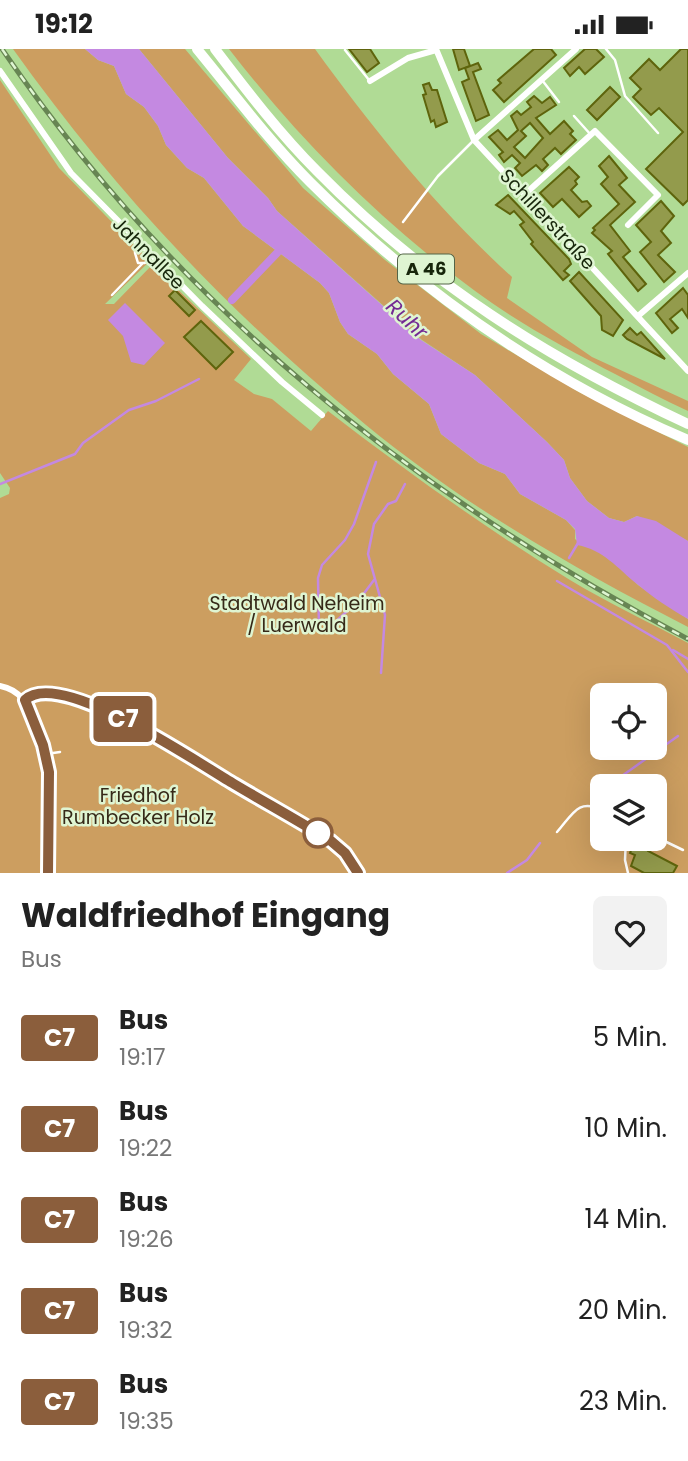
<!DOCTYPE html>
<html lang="de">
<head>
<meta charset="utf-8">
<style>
	:root { --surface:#fff; --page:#f2f2f2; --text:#222; --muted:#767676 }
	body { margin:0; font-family:Poppins,sans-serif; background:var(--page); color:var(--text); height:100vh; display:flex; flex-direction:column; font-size:26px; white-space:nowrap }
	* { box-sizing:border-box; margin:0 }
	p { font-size:23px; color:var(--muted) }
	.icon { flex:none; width:38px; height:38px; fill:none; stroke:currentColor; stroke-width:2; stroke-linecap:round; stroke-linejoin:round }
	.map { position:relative; height:824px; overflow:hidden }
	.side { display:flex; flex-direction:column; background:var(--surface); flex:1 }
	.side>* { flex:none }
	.badge { padding:0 14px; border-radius:5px; font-size:24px; line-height:46px }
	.tools { position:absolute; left:590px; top:634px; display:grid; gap:14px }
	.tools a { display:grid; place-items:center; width:77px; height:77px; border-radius:10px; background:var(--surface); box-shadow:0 7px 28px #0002; font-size:35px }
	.map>.badge { position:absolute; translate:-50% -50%; box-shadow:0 0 0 4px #fff }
	.round { display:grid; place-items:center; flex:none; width:74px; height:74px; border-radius:10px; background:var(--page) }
	.headline { display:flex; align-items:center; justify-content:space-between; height:119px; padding:0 21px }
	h1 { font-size:33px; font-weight:700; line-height:52px }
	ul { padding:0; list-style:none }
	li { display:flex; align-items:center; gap:21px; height:91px; padding:0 21px }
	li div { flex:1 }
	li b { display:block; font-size:26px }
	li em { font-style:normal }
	li .badge { min-width:77px; font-weight:700; text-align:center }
	.status { display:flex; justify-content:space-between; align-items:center; height:49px; padding:0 35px; background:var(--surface); direction:ltr }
	.status svg { height:19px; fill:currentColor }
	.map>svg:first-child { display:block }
	.green { fill:#cc9e60; fill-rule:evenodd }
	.water { fill:#c489e1 }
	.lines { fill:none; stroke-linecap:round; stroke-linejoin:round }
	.stream { stroke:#c489e1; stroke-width:2.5 }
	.canal { stroke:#c489e1; stroke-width:8 }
	.building { fill:#939b4c; stroke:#5e640c; stroke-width:2; fill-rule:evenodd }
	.lane { stroke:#fff; stroke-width:2.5 }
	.street { stroke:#fff; stroke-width:6 }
	.highway { stroke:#fff; stroke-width:10 }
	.rail-casing { stroke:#678553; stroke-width:5 }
	.rail { stroke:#dff5d2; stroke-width:2.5; stroke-dasharray:8; stroke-linecap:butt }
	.line-casing { stroke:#fff; stroke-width:16 }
	.line { stroke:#8b5e3c; stroke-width:10 }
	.stop-dot { fill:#fff; stroke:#8b5e3c; stroke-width:3.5 }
	.labels { text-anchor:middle; stroke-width:5; stroke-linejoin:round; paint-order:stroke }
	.shield { fill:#dff5d2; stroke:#536447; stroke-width:2 }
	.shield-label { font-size:18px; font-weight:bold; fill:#17260b }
	.street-label { font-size:19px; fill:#17260b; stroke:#dff5d2 }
	.park-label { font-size:19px; fill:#362918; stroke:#dff5d2 }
	.water-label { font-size:21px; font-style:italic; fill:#742b93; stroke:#dff5d2 }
</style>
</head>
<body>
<div class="status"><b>19:12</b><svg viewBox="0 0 49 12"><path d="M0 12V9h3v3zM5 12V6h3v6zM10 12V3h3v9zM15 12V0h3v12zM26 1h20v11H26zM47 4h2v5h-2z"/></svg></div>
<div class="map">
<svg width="688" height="824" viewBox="0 0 688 824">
	<rect width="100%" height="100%" fill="#b0db95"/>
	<!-- green -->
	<g class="green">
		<path d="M13 0H85L98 11 114 17 126 45 144 58 158 77 166 96 187 119 204 129 243 177 320 234 329 244 340 273 348 285 377 305 393 325 429 355 441 385 479 414 505 425 520 445 566 471 575 481V490L584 497 594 499 621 519 638 536 688 570V578C578 522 462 455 366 376 229 264 116 144 13 0Z"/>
		<path d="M139 0H185L303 139 385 211 481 285 579 343 688 398V492L637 467 624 473 609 469 587 452 570 429 564 411 547 393 475 326 422 291 277 162 268 149 228 109Z"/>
		<path d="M229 0H315C374 81 437 160 512 228L507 249 592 308 688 352V362C664 351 640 338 617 326 575 304 531 281 492 254 392 184 304 97 229 0Z"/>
		<path d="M0 31 59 119 150 212 105 255H114L152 216 251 310 234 331 254 345 272 350 311 382 328 362C406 422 485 479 570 531 608 554 649 573 688 594V824H0V449L9 445 10 439 0 424ZM602 646H654V698H602ZM602 737H654V789H602Z"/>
	</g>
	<!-- water -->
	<g class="water">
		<path d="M85 0H139L228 109 268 149 277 162 421 291 475 326 547 393 564 411 570 429 587 452 609 469 624 473 637 467 656 472 688 492V570C671 560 652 548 637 535 617 519 604 501 577 496L575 480 566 471 520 445 505 425 479 414 441 385 429 355 393 325 377 305 348 285 340 273 329 244 320 234 243 177 204 129 187 119 166 96 158 77 144 58 126 45 114 17 98 11Z"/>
		<path d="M125 254 165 294 144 316 131 313 123 287 108 271Z"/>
	</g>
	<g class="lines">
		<!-- stream -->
		<g class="stream">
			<path d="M0 435 75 405 83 394 129 361 156 352 199 330"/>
			<path d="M569 509 578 494"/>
			<path d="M557 532 667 596 688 623"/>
			<path d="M331 577 359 551 374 531"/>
			<path d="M319 578 318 529 322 516 345 491 354 475 376 413"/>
			<path d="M673 601 688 610"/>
			<path d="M381 624 385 566 368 505 374 475 388 455 396 452 405 435"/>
			<path d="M612 734 678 687"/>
			<path d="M507 824 527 811 540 794"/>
		</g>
		<!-- canal -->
		<path class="canal" d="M232 251 277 204"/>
	</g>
	<!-- building -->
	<g class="building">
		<path d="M349 0H370L379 14 367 23Z"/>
		<path d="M453 0H464L470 17 459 21Z"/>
		<path d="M534 0H551L556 6 504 53 493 41 501 34 498 31Z"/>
		<path d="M585 0H596L604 8 585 25 579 18 570 27 564 19Z"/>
		<path d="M681 0H688V151L683 156 646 120 683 83 659 59 651 66 633 48 641 40 630 29 649 10 660 21Z"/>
		<path d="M478 14 481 20 473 23 489 66 476 72 462 33 469 30 465 19Z"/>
		<path d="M429 34 432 41H437L447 73 436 78 434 71 431 73 423 46 426 45 423 36Z"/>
		<path d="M610 38 620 48 597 71 587 61Z"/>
		<path d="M534 47 542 54 550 48 556 56 536 69 550 85 564 72 573 82 570 85 576 91 561 105 555 99 543 110 548 116 542 122 536 116 522 127 515 119 520 114 512 106 504 113 499 106 503 103 489 88 498 81 507 91 518 81 511 67 517 62 521 66 531 58 527 53ZM530 74 543 89 525 109 514 98 526 87 521 82Z"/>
		<path d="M609 107 627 129 619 136 635 153 610 176 630 202 623 208 646 235 638 242 608 205 612 202 592 184 595 181 593 179 619 155 601 135 608 128 599 117Z"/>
		<path d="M569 118 579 128 575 132 577 135 571 141 582 153 587 152 591 157 579 168 562 150 553 158 540 144Z"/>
		<path d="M508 146 569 210 571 215 564 222 569 226 563 231 531 195 533 193 520 176 524 173 514 162 510 165 496 156Z"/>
		<path d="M661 152 674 167 661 182 671 194 658 206 675 223 664 233 640 203 651 193 636 176Z"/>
		<path d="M579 223 623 271 613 287 602 281 601 267 570 232Z"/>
		<path d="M683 239 688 246V269L682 260 670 270 678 279 672 284 656 264Z"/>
		<path d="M175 241 195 261 189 267 169 247Z"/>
		<path d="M201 272 233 303 216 320 184 288Z"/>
		<path d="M630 279 637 286 641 283 665 310 627 290 623 286Z"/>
		<path d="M640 790 649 796 648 802 677 817 673 824H644L631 817 635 806 630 804 635 791Z"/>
	</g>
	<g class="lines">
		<!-- lane -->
		<g class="lane">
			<path d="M606 0 615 11 625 47 658 84"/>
			<path d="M345 1 369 31"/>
			<path d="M542 31 559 53"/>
			<path d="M574 67 591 86"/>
			<path d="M403 173 438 127 474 91"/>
			<path d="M135 191V204L138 214H145L150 208"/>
			<path d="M112 246 142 215"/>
			<path d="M46 705 60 703"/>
			<path d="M557 783C573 765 578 749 602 761"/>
			<path d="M654 787 683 801"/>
			<path d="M626 789 625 811 628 824"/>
		</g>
		<!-- street -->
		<g class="street">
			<path d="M436 0 474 91 688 322"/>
			<path d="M0 22 71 124 202 257 282 333 322 366"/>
			<path d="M370 32 408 9 436 1"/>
			<path d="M474 91 576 0"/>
			<path d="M525 145 595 82 658 146 628 176"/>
			<path d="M638 267 688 224"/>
			<path d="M0 637C21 641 27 655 35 674 56 728 47 768 48 824"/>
			<path d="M25 651C59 619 195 712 230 733 263 753 298 771 331 792L345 804 358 824"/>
		</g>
		<!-- highway -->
		<g class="highway">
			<path d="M197 0C234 45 269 92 310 133 420 243 545 330 688 391"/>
			<path d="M215 0C247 42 280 85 317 122 427 234 547 309 688 375"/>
		</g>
		<!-- rail casing -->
		<g class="rail-casing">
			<path id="rail" d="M2 0C177 257 415 446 688 590"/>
		</g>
		<!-- rail -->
		<use href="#rail" class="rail"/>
	</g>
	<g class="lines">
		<!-- line casing -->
		<g class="line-casing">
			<path id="line" d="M48 824 49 723 43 696 25 651C60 618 199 715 234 735 266 754 299 772 331 792L345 804 358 824"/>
		</g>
		<!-- line -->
		<use href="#line" class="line"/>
	</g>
	<!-- markers -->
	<circle class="stop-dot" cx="318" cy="784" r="14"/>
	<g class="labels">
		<!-- shield labels -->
		<rect class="shield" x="398" y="205.5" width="56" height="29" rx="5"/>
		<g class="shield-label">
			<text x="426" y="226">A 46</text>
		</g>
		<!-- street labels -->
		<g class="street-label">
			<text transform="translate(548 170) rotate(47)" y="7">Schillerstraße</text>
			<text transform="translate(149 204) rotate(45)" y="7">Jahnallee</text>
		</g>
		<!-- park labels -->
		<g class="park-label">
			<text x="297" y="561">Stadtwald Neheim<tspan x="297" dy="22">/ Luerwald</tspan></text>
			<text x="138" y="753">Friedhof<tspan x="138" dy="22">Rumbecker Holz</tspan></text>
		</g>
		<!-- water labels -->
		<g class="water-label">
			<text transform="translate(407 270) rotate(43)" y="7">Ruhr</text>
		</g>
	</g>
</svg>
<div class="tools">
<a><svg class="icon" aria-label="locate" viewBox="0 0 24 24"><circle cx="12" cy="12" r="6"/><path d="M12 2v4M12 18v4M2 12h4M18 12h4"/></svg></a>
<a><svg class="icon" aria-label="layers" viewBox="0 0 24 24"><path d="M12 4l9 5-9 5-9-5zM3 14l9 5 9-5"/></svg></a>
</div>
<b class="badge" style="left:123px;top:670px;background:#8b5e3c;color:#fff">C7</b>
</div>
<section class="side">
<div class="headline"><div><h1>Waldfriedhof Eingang</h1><p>Bus</p></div><a class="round"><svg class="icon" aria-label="heart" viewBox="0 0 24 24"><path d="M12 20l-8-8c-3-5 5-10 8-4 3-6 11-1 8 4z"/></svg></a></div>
<ul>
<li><span class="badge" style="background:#8b5e3c;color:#fff">C7</span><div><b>Bus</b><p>19:17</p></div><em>5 Min.</em></li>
<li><span class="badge" style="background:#8b5e3c;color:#fff">C7</span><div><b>Bus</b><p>19:22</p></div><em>10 Min.</em></li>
<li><span class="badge" style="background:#8b5e3c;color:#fff">C7</span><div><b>Bus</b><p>19:26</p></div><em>14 Min.</em></li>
<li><span class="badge" style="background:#8b5e3c;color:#fff">C7</span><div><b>Bus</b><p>19:32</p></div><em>20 Min.</em></li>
<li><span class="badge" style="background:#8b5e3c;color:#fff">C7</span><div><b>Bus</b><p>19:35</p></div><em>23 Min.</em></li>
</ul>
</section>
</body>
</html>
